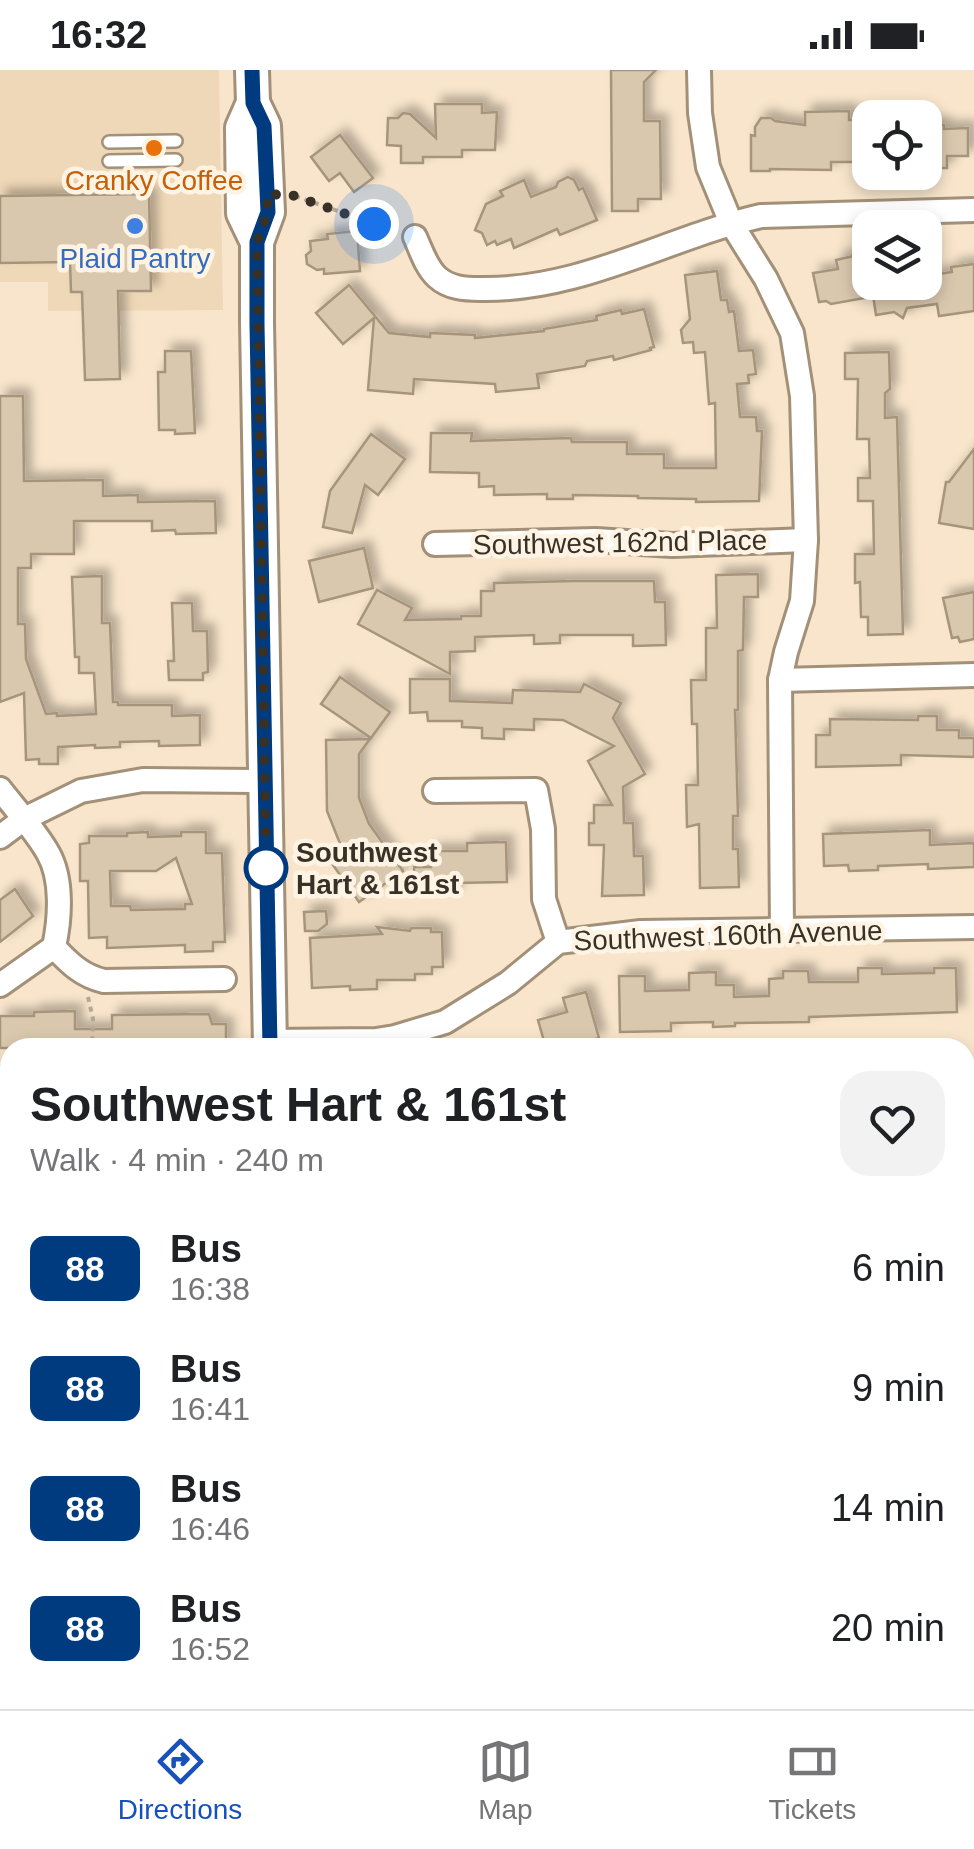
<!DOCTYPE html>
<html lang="en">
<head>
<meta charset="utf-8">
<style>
	:root { --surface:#fff; --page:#f2f2f2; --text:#202124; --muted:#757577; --line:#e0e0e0; --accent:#1751bc }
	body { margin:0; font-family:Helvetica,sans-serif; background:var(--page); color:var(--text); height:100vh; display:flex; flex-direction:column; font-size:38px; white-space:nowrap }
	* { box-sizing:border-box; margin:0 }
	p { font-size:32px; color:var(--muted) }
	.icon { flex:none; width:55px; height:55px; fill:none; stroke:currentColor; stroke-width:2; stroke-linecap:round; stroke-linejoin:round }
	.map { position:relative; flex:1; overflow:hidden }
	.panel { position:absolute; left:0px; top:968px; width:975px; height:672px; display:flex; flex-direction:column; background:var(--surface); border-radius:30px 30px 0 0; box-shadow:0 5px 15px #0003 }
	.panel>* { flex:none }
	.badge { padding:0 20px; border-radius:15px; font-size:35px; line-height:65px }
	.fabs { position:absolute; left:852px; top:30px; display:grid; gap:20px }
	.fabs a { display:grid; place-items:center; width:90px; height:90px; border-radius:20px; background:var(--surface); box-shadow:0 5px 15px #0003; font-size:50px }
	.you { position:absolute; width:50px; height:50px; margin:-25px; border:8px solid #fff; border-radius:50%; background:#1a73e8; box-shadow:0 0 0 15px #1a73e833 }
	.map>.badge { position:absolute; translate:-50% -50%; box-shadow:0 0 0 5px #fff }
	.round { display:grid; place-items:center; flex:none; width:105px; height:105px; border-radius:30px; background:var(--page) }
	.head { display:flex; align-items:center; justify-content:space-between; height:170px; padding:0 30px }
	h1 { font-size:48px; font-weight:800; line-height:75px }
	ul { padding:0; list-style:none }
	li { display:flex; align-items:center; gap:30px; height:120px; padding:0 30px }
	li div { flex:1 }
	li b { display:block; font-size:38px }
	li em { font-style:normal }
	li .badge { min-width:110px; font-weight:700; text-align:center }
	.status { display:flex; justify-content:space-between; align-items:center; height:70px; padding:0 50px; background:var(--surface); direction:ltr }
	.status svg { height:28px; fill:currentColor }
	.tab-bar { display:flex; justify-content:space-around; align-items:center; height:140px; border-top:2px solid var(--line); background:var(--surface); font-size:28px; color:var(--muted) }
	.tab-bar a { display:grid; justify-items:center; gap:5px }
	.tab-bar .current { color:var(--accent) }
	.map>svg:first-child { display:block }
	.built { fill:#efd8b7 }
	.green { fill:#c7d1a4 }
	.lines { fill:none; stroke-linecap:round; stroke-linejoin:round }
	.stream { stroke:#55a0a1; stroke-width:6 }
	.building { fill:#dac8ae; stroke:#a6957c; stroke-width:2.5; fill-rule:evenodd; filter:url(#shadow) }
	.lane-casing { stroke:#a29178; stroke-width:16 }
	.street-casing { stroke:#a29178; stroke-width:28 }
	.secondary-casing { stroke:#a29178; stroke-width:38 }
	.path { stroke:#b6a793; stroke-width:4; stroke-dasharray:5 5; stroke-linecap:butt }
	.lane { stroke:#fff; stroke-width:11 }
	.street { stroke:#fff; stroke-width:22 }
	.secondary { stroke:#fff; stroke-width:32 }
	.line-casing { stroke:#fff; stroke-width:22 }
	.line { stroke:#003b80; stroke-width:15 }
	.walk { stroke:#383127; stroke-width:10; stroke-dasharray:0 18 }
	.food-dot { fill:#e8710a; stroke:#fff4e4; stroke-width:4 }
	.shop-dot { fill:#3f7fe0; stroke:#fff4e4; stroke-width:4 }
	.stop-dot { fill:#fff; stroke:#003b80; stroke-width:5 }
	.labels { text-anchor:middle; stroke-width:9; stroke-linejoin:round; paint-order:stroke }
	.food-label { font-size:28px; fill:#c56008; stroke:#fff4e4 }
	.shop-label { font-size:28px; fill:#366cbe; stroke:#fff4e4 }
	.street-label { font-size:28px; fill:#383127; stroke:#fff4e4 }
	.stop-label { font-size:28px; font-weight:bold; fill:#383127; stroke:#fff4e4; text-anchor:start }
</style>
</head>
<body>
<div class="status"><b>16:32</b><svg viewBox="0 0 49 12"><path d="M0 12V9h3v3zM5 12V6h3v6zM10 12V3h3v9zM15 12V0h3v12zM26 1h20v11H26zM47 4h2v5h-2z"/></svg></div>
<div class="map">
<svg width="974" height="1639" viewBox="0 0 974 1639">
	<defs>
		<filter id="shadow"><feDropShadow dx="7" dy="-7" stdDeviation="5" flood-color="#0004"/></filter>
	</defs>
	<rect width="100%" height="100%" fill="#f8e5cb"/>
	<!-- built -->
	<path class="built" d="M0 0H219L223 240 48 241V212H0Z"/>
	<!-- green -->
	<g class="green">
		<path d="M974 990V1230L965 1231V991Z"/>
		<rect x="0" y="999" width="10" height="223"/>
	</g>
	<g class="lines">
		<!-- stream -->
		<path class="stream" d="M949 1639 956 1630"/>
	</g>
	<!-- building -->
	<g class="building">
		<path d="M611 0H656L644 12V51H660L661 129H638V141H612Z"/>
		<path d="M435 34H482V43L497 42 495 80H462V87H423V93H401V76L387 75 388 48H398L403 43 410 44 436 68Z"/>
		<path d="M849 41V50H870V92H831V100L770 99V101H751V65L755 66V57L761 48H771L775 51 805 55V42Z"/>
		<path d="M925 55H944V59L968 58V86H947V98H925Z"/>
		<path d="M340 65 373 108 354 122 340 103 329 111 311 87Z"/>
		<path d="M568 107 574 110 579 120 583 118 597 150 560 165 557 159 514 178 511 169 497 175 495 171 487 175 482 163 475 160 486 134 503 126 500 121 524 110 531 127 556 117 558 112Z"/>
		<path d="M149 124 151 221H118L120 309 85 310 82 222H71L70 192 0 193V126Z"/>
		<path d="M357 161 360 201 324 204V199L317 200 307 194 306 185 311 181 310 171 328 169 327 164Z"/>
		<path d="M858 185 862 207 870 206V227L831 234 826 231 819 232 813 203 838 199 836 190Z"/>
		<path d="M974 194V241L939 246 937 234 907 238 903 248 894 242 876 245 871 212H933L932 205 952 202 951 197Z"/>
		<path d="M717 201 721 230H727L729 242 734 241 739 281 753 280 756 304 748 305 749 313 737 314 740 347H756L757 361H762L759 431 696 432V429L638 428V426L573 425V429H547V424L494 425V416L479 417V403L430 402 431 363H472L471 371 571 368 572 372H627V384H664V398H716L715 333 709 334 705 282 694 283 693 272 683 273 681 260 690 249 685 205Z"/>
		<path d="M349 215 389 263 430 267V263L475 265V268L544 261V259L597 250 596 246 621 240 622 244 644 239 654 277 650 278 651 280 614 290 613 286 587 291 585 296 537 304 539 318 496 322 495 314 414 309 413 324 368 320 374 248 343 274 316 243Z"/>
		<path d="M165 281H191L195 363 175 364V360H159L158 302H165Z"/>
		<path d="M889 282 890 319 885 323V348L897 347 903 564 868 565V547H861L860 512 855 513V484H874L873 431H858V408H870L869 369H857L858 309H845V283Z"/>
		<path d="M0 326H23L24 411 103 410V426L138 425V432L215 431 216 463 176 464 175 460 152 461V451H74V484H31V498H18V554H25L26 589 46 644 57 643V646L96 644 94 603H79V587H75L72 507 102 506V553H110L113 632H118V635H172V646L200 645V675L159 676V671L120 672V677L95 678V675L58 677V694H39V689L26 690 24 623 0 632Z"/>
		<path d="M371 364 405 389 378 425 365 415 352 463 323 457 330 421Z"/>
		<path d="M974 379V459L939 453 946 412H949Z"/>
		<path d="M364 478 373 518 319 532 309 491Z"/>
		<path d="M758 504V527H744L743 580 738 581V640H735L738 746H733V779H738L739 817 700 818 699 754 687 757 686 715H698L697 654H692L691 610H706V558H717L716 505Z"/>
		<path d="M574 511H654L655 532H665L666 575 633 576V565H560V573L534 574V565L475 567V581L450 582V604L358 554 377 520 412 538 405 550 461 549V546H481V521H494V513Z"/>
		<path d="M974 522V569L960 572 958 567 952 568 943 528Z"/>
		<path d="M172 533H192L193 561H207L208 602 203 603V610H169L168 591H174Z"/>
		<path d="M340 607 390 642 371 668 321 634Z"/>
		<path d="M410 609H450V631L512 633 513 620 580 622 584 614 621 633 613 648 645 704 623 717 624 753H633L634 786H643L644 825 602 826 604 775H589V753H594V735H612L588 691 614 676 563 650 534 649V660L504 659V669L482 668V658L462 657V651H428L427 642 410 643Z"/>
		<path d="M918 646H937V660H959V668H974V687L901 685V695L816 697V665H830V649L918 650Z"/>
		<path d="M370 669 359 684V728L369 754 403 801 359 832 333 795 345 786 327 741 326 670Z"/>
		<path d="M930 760V775L974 773V797L928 799V794L878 796V800L849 801 848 795 824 796 823 764Z"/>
		<path d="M148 762V767L181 766V762H206V783H222L225 872H213V881L185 882V875L107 878V867L89 868 88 811H80V774L89 773V766H127V763ZM176 788 192 834H185V839L131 840 130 836H111L110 801H156Z"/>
		<path d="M506 772 507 812 455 813V823H414V797H431L430 781H467V773Z"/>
		<path d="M15 819 33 846 0 872V830Z"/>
		<path d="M326 841 327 854 318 861H305L304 842Z"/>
		<path d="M377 857 410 861 411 858H431V862H442L443 897H432V904H415V910H377V919L350 920V916L312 918 310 868 382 864Z"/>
		<path d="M858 898H882V904L934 903V898H956L957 942 809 947V952L735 953V956L713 957V952L671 953V961L620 962 619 906H645V921L689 920V903L716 902V915H734V927L769 926V909L783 908V901H808L809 912H858Z"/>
		<path d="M586 922 599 968 565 978H546L538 950 567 942 563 928Z"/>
		<path d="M75 941V959H112V945L209 944 212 954H226V978H0V946H34V942Z"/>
	</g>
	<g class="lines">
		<!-- lane casing -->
		<g class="lane-casing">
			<g id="lane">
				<path d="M109 72 176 71"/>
				<path d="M109 91 176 90"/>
				<path d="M0 1236H10"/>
			</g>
		</g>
		<!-- street casing -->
		<g class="street-casing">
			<g id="street">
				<path d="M699 0 700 43 708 97 731 153 766 209 792 263 802 326 806 470 802 531 786 582 780 610 782 861"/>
				<path d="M415 167C421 180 426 197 437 207 449 218 465 219 480 219 581 221 666 168 761 146L974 140"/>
				<path d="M435 474 596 470 672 475 806 470"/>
				<path d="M780 610 974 605"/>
				<path d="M0 719C14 737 37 763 48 783 63 809 60 849 54 877 69 893 82 906 104 911L224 909"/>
				<path d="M435 721 536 720 543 759 544 829 558 872"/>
				<path d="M0 767 24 749 81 721 143 710 265 711"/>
				<path d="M0 915 54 877"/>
				<path d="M269 971 376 970 395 967 445 952 508 913 558 872 641 862 974 857"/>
				<path d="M0 1522 10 1521"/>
				<path d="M965 1602H974"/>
				<path d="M610 1630 611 1639"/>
				<path d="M768 1630 770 1639"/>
			</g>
		</g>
		<!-- secondary casing -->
		<g class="secondary-casing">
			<g id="secondary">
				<path d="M252 0 253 33 242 58 243 143 257 172"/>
				<path d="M253 33 264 56 268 142 257 172V253L270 978"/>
				<path d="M282 1630V1639"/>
			</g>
		</g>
		<!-- path -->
		<g class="path">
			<path d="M295 126 395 161"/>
			<path d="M88 927 93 949 92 978"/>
			<path d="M0 1044 10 1042"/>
			<path d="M965 1072 974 1073"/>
		</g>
		<!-- lane -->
		<use href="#lane" class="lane"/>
		<!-- street -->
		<use href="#street" class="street"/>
		<!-- secondary -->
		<use href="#secondary" class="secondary"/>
	</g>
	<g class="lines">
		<!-- line casing -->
		<g class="line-casing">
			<path id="line" d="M252 0 253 33 264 56 268 142 257 172V254L270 978"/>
		</g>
		<!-- line -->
		<use href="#line" class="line"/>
		<!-- walk -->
		<path class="walk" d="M266 798 257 172 268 142 267 125 289 124 374 154"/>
	</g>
	<!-- markers -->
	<circle class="food-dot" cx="154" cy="78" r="10"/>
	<circle class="shop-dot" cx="135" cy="156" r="10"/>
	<circle class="stop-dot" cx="266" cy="798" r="20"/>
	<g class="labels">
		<!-- food labels -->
		<g class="food-label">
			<text x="154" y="120">Cranky Coffee</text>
		</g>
		<!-- shop labels -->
		<g class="shop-label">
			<text x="135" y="198">Plaid Pantry</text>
		</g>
		<!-- street labels -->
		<g class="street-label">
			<text transform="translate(620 472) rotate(-1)" y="10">Southwest 162nd Place</text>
			<text transform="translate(728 865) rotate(-2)" y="10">Southwest 160th Avenue</text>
		</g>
		<!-- stop labels -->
		<g class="stop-label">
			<text x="296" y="792">Southwest<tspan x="296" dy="32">Hart &amp; 161st</tspan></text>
		</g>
	</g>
</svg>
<div class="fabs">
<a><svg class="icon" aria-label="locate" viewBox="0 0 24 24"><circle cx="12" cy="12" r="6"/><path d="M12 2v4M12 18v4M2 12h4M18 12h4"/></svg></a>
<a><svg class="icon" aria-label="layers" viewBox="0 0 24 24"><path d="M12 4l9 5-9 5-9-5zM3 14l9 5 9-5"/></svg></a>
</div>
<div class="you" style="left:374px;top:154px"></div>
<section class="panel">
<div class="head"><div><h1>Southwest Hart &amp; 161st</h1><p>Walk · 4 min · 240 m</p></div><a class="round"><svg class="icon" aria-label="heart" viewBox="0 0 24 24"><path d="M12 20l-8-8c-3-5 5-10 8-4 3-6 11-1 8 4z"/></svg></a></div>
<ul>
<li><span class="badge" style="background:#003b80;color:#fff">88</span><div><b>Bus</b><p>16:38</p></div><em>6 min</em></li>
<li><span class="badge" style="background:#003b80;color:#fff">88</span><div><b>Bus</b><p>16:41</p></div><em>9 min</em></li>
<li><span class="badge" style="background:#003b80;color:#fff">88</span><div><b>Bus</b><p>16:46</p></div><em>14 min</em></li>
<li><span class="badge" style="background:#003b80;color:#fff">88</span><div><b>Bus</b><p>16:52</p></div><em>20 min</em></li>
</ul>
</section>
</div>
<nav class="tab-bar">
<a class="current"><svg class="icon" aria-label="directions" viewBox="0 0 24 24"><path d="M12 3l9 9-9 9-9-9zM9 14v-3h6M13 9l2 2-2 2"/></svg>Directions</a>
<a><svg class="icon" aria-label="map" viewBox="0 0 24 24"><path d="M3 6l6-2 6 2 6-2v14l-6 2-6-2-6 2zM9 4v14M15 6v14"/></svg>Map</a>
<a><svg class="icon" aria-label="tickets" viewBox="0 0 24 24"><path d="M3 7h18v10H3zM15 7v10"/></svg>Tickets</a>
</nav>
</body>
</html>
